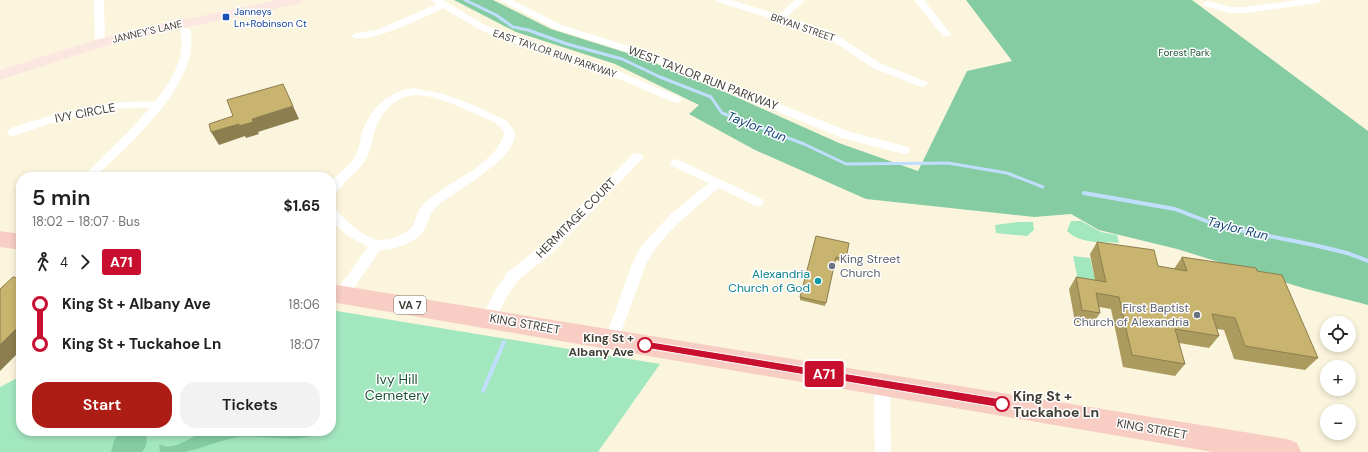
<!DOCTYPE html>
<html lang="en">
<head>
<meta charset="utf-8">
<style>
	:root { --surface:#fff; --page:#f2f2f2; --text:#202124; --muted:#757577; --accent:#ad1d16 }
	body { margin:0; font-family:"DM Sans",sans-serif; background:var(--page); color:var(--text); height:100vh; display:flex; flex-direction:column; font-size:15px; white-space:nowrap }
	* { box-sizing:border-box; margin:0 }
	p { font-size:13px; color:var(--muted) }
	.icon { flex:none; width:22px; height:22px; fill:none; stroke:currentColor; stroke-width:2; stroke-linecap:round; stroke-linejoin:round }
	.map { position:relative; flex:1; overflow:hidden }
	.panel { position:absolute; left:16px; top:172px; width:320px; height:264px; display:flex; flex-direction:column; background:var(--surface); border-radius:16px; box-shadow:0 2px 6px #0003 }
	.panel>* { flex:none }
	.badge { padding:0 8px; border-radius:3px; font-size:14px; line-height:26px }
	.tools { position:absolute; left:1320px; top:316px; display:grid; gap:8px }
	.tools a { display:grid; place-items:center; width:36px; height:36px; border-radius:50%; background:var(--surface); box-shadow:0 2px 6px #0003; font-size:20px }
	.map>.badge { position:absolute; translate:-50% -50%; box-shadow:0 0 0 2px #fff }
	.legs { display:flex; align-items:center; gap:6px; height:44px; padding:0 16px; font-size:13px }
	.legs p { margin-inline-start:auto }
	.summary { display:flex; align-items:center; justify-content:space-between; height:68px; padding:0 16px }
	h1 { font-size:22px; font-weight:600; line-height:30px }
	.cta { display:flex; gap:8px; margin-top:auto; padding:8px 16px }
	.cta a { flex:1; height:46px; border-radius:16px; background:var(--accent); color:#fff; font-size:16px; font-weight:600; line-height:46px; text-align:center }
	.cta a+a { background:var(--page); color:var(--text) }
	ul { padding:0 16px; list-style:none }
	li { display:flex; align-items:center; gap:14px; height:40px; font-size:15px }
	li i { display:grid; place-items:center; width:6px; height:100%; margin:0 5px; background:currentColor }
	li i::after { content:''; width:10px; height:10px; margin:-5px; border:3px solid; border-radius:50%; background:var(--surface) }
	li p { margin-inline-start:auto }
	li:first-child i { background:linear-gradient(#0000 50%,currentColor 0) }
	li:last-child i { background:linear-gradient(currentColor 50%,#0000 0) }
	.map>svg:first-child { display:block }
	.green { fill:#a3e7bf }
	.forest { fill:#85cca3 }
	.lines { fill:none; stroke-linecap:round; stroke-linejoin:round }
	.stream-far1 { stroke:#c0defe; stroke-width:3 }
	.stream { stroke:#c0defe; stroke-width:4 }
	.street { fill:#fff; fill-rule:evenodd }
	.secondary { fill:#fbe6e1; fill-rule:evenodd }
	.primary { fill:#f8cec4; fill-rule:evenodd }
	.wall { fill:#ac9b5f }
	.shaded-wall { fill:#8c7e4e }
	.building { fill:#c8b46f; stroke:#8c7e4e }
	.line-1 { fill:#c8102e; stroke:#fff }
	.transit-dot { fill:#1a4fb4; stroke:#fff; stroke-width:1.5 }
	.worship-dot { fill:#6b7280; stroke:#fff; stroke-width:1.5 }
	.culture-dot { fill:#0f9aa8; stroke:#fff; stroke-width:1.5 }
	.stop-1-dot { fill:#fff; stroke:#c8102e; stroke-width:2 }
	.labels { text-anchor:middle; stroke-width:3; stroke-linejoin:round; paint-order:stroke }
	.far-transit-label { font-size:10px; fill:#164399; stroke:#fff; text-anchor:start }
	.far-street-label { font-size:10px; fill:#403d34; stroke:#fff }
	.far-park-label { font-size:10px; fill:#205539; stroke:#fff }
	.shield { fill:#fff; stroke:#797771; stroke-width:1 }
	.shield-label { font-size:11px; font-weight:bold; fill:#403d34 }
	.street-label { font-size:12px; fill:#403d34; stroke:#fff }
	.worship-label { font-size:12px; fill:#5b616d; stroke:#fff; text-anchor:start }
	.culture-label { font-size:12px; fill:#0d838f; stroke:#fff; text-anchor:end }
	.stop-label { font-size:12px; font-weight:bold; fill:#403d34; stroke:#fff; text-anchor:end }
	.water-label { font-size:13px; font-style:italic; fill:#144778; stroke:#fff }
	.near-park-label { font-size:14px; fill:#205539; stroke:#fff }
	.near-stop-label { font-size:14px; font-weight:bold; fill:#403d34; stroke:#fff; text-anchor:start }
</style>
</head>
<body>
<div class="map">
<svg width="1368" height="452" viewBox="0 0 1368 452">
	<rect width="100%" height="100%" fill="#fcf5de"/>
	<!-- green -->
	<g class="green">
		<path d="M1071 221H1081L1101 232 1117 235 1119 243C1102 242 1080 244 1067 231Z"/>
		<path d="M1018 222H1033L1034 230 1027 236 996 233 995 225Z"/>
		<path d="M1073 256 1090 258 1096 283 1078 280Z"/>
		<path d="M331 310 660 364 598 452H0V387L21 376V431H331Z"/>
	</g>
	<!-- forest -->
	<g class="forest">
		<path d="M454 0H493L551 29 640 57 725 92 839 143 918 171 967 71 1012 61 966 0H1192L1368 131V305L1303 288 1177 249 1099 230 1071 214 1034 217 866 199 755 150 689 114 699 105 615 64 516 32Z"/>
		<path d="M120 431H145C147 439 148 445 142 452H111L114 441Z"/>
		<path d="M217 431H325C299 445 269 435 241 437 221 439 204 448 185 452 177 452 168 452 160 452L159 444C173 452 188 438 201 434 206 432 212 432 217 431Z"/>
	</g>
	<g class="lines">
		<!-- stream-far1 -->
		<path class="stream-far1" d="M465 0 496 15 513 27 528 30 567 44 622 59 660 77 711 97 722 113 804 144 846 164 948 163 1007 173 1043 187"/>
		<!-- stream -->
		<g class="stream">
			<path d="M1084 193 1175 209 1219 226 1314 245 1347 253 1368 261"/>
			<path d="M483 391 504 342"/>
		</g>
		<!-- street -->
		<g class="street">
			<path d="M94 0H104L105 43 100 46 95 43Z"/>
			<path d="M431 0H443L485 25 503 33 611 68 681 98 682 100 677 103 673 102 603 72 497 37 479 29 443 8C429 15 362 48 351 36L356 33 377 30 437 4Z"/>
			<path d="M500 0H512L561 25 657 55 850 132 908 147 910 150 908 153 904 154 842 138 649 59 555 29Z"/>
			<path d="M716 0H731L779 15 795 0H805L787 17 830 31 881 64 927 82 928 84 923 87 919 86 873 68 824 35 718 2Z"/>
			<path d="M914 0H924L949 32 951 34 949 36H943Z"/>
			<path d="M1297 0H1322L1317 3 1245 13H1230L1204 6 1202 4 1207 1 1230 7H1245Z"/>
			<path d="M185 27 190 30C203 80 128 146 95 177H82L129 131 150 108C117 106 83 114 52 123 39 127 26 132 13 136L9 135 7 132C11 126 23 125 30 122 71 110 112 99 155 102 171 82 187 56 180 30Z"/>
			<path d="M413 88 443 94 471 104 507 121 515 132C517 160 455 190 436 207 429 214 429 222 424 230 416 243 394 250 380 250L347 298 342 300 337 298 335 294 337 290 368 247 347 235 331 221V207C337 209 340 215 345 219 353 227 368 240 381 240 391 240 401 236 409 230 414 226 414 223 416 217 418 210 423 204 428 200 450 181 498 163 504 133 500 121 479 116 469 111 432 95 397 80 376 127 372 137 372 149 366 159 361 168 353 174 346 181 341 186 338 193 331 195V182C338 173 349 167 355 157 359 150 360 141 362 133 370 109 387 92 413 88Z"/>
			<path d="M637 153 641 154 643 157 641 160 551 254 518 280 506 298 494 322 489 324 484 322 482 318 495 291 508 272 541 246 633 154Z"/>
			<path d="M676 159 762 199 764 202 762 205 758 206 754 205 719 188C692 211 662 233 646 264L617 343 612 345 607 343 605 339 632 264 642 245 671 214 709 183 672 166 670 163 672 160Z"/>
			<path d="M882 377 888 379 890 384 891 452H875L874 384 876 379Z"/>
		</g>
		<!-- secondary -->
		<path class="secondary" d="M277 0H303L301 3 296 4 132 39 105 46 0 80V70L95 40 126 32Z"/>
		<!-- primary -->
		<g class="primary">
			<path d="M0 231 21 234V250L0 247Z"/>
			<path d="M331 284 1287 439 1297 443 1301 452H1213L331 302Z"/>
		</g>
	</g>
	<!-- wall -->
	<g class="wall">
		<path d="M1097 242 1158 266 1174 269 1182 257 1257 271 1318 358 1305 370 1234 359 1224 330 1217 329 1219 336 1209 348 1179 343 1185 364 1175 376 1123 367 1111 309 1099 307 1100 313 1092 325 1075 322 1069 289 1076 277 1095 280 1090 254Z"/>
		<path d="M849 243 845 262 835 260 825 306 800 300V297Z"/>
	</g>
	<!-- shaded-wall -->
	<g class="shaded-wall">
		<path d="M293 106 299 119 258 132 259 134 246 138 245 136 219 145 211 132Z"/>
		<path d="M21 324V350L0 371V345Z"/>
	</g>
	<!-- building -->
	<g class="building">
		<path d="M283 84 293 106 252 119 253 122 239 126V124L211 132 209 124 233 116 227 100Z"/>
		<path d="M816 236 849 243 846 259 836 257 826 303 800 297Z"/>
		<path d="M1097 242 1154 250 1158 266 1187 271 1182 257 1256 268 1257 271 1282 275 1318 358 1245 346 1235 318 1212 314 1219 336 1175 329 1185 364 1132 355 1119 297 1096 293 1100 313 1082 310 1076 277 1106 282Z"/>
		<path d="M13 277 21 278V324L0 345V289Z"/>
	</g>
	<!-- line-1 -->
	<path class="line-1" d="M645 341 1002 399 1005 401 1007 404 1005 407 1002 408 645 348 641 345Z"/>
	<!-- markers -->
	<rect class="transit-dot" x="222" y="13" width="8" height="8" rx="2"/>
	<g class="worship-dot">
		<circle cx="832" cy="266" r="4"/>
		<circle cx="1197" cy="315" r="4"/>
	</g>
	<circle class="culture-dot" cx="818" cy="281" r="4"/>
	<g class="stop-1-dot">
		<circle cx="645" cy="345" r="7"/>
		<circle cx="1002" cy="404" r="7"/>
	</g>
	<g class="labels">
		<!-- far-transit labels -->
		<g class="far-transit-label">
			<text x="234" y="15">Janneys<tspan x="234" dy="12">Ln+Robinson Ct</tspan></text>
		</g>
		<!-- far-street labels -->
		<g class="far-street-label">
			<text transform="translate(803 27) rotate(19)" y="4">BRYAN STREET</text>
			<text transform="translate(147 31) rotate(-13)" y="4">JANNEY'S LANE</text>
			<text transform="translate(555 53) rotate(19)" y="4">EAST TAYLOR RUN PARKWAY</text>
		</g>
		<!-- far-park labels -->
		<g class="far-park-label">
			<text x="1184" y="56">Forest Park</text>
		</g>
		<!-- shield labels -->
		<rect class="shield" x="394" y="296" width="32" height="18" rx="3"/>
		<g class="shield-label">
			<text x="410" y="309">VA 7</text>
		</g>
		<!-- street labels -->
		<g class="street-label">
			<text transform="translate(703 78) rotate(21)" y="4">WEST TAYLOR RUN PARKWAY</text>
			<text transform="translate(85 113) rotate(-11)" y="4">IVY CIRCLE</text>
			<text transform="translate(576 218) rotate(-45)" y="4">HERMITAGE COURT</text>
			<text transform="translate(525 324) rotate(10)" y="4">KING STREET</text>
			<text transform="translate(1152 429) rotate(10)" y="4">KING STREET</text>
		</g>
		<!-- worship labels -->
		<g class="worship-label">
			<text x="840" y="263">King Street<tspan x="840" dy="14">Church</tspan></text>
			<text x="1189" y="312" text-anchor="end">First Baptist<tspan x="1189" dy="14">Church of Alexandria</tspan></text>
		</g>
		<!-- culture labels -->
		<g class="culture-label">
			<text x="810" y="278">Alexandria<tspan x="810" dy="14">Church of God</tspan></text>
		</g>
		<!-- stop labels -->
		<g class="stop-label">
			<text x="634" y="342">King St +<tspan x="634" dy="14">Albany Ave</tspan></text>
		</g>
		<!-- water labels -->
		<g class="water-label">
			<text transform="translate(757 126) rotate(21)" y="5">Taylor Run</text>
			<text transform="translate(1238 228) rotate(14)" y="5">Taylor Run</text>
		</g>
		<!-- near-park labels -->
		<g class="near-park-label">
			<text x="397" y="384">Ivy Hill<tspan x="397" dy="16">Cemetery</tspan></text>
		</g>
		<!-- near-stop labels -->
		<g class="near-stop-label">
			<text x="1013" y="401">King St +<tspan x="1013" dy="16">Tuckahoe Ln</tspan></text>
		</g>
	</g>
</svg>
<div class="tools">
<a><svg class="icon" aria-label="locate" viewBox="0 0 24 24"><circle cx="12" cy="12" r="6"/><path d="M12 2v4M12 18v4M2 12h4M18 12h4"/></svg></a>
<a>+</a>
<a>−</a>
</div>
<b class="badge" style="left:824px;top:374px;background:#c8102e;color:#fff">A71</b>
<section class="panel">
<div class="summary"><div><h1>5 min</h1><p>18:02 – 18:07 · Bus</p></div><b>$1.65</b></div>
<div class="legs"><svg class="icon" aria-label="walk" viewBox="0 0 24 24"><circle cx="13" cy="4" r="2"/><path d="M13 8l-2 6 4 7M11 14l-3 7M7 12l3-4h3l4 4"/></svg>4<svg class="icon" aria-label="forward" viewBox="0 0 24 24"><path d="M9 5l7 7-7 7"/></svg><b class="badge" style="background:#c8102e;color:#fff">A71</b></div>
<ul>
<li><i style="color:#c8102e"></i><b>King St + Albany Ave</b><p>18:06</p></li>
<li><i style="color:#c8102e"></i><b>King St + Tuckahoe Ln</b><p>18:07</p></li>
</ul>
<div class="cta"><a>Start</a><a>Tickets</a></div>
</section>
</div>
</body>
</html>
